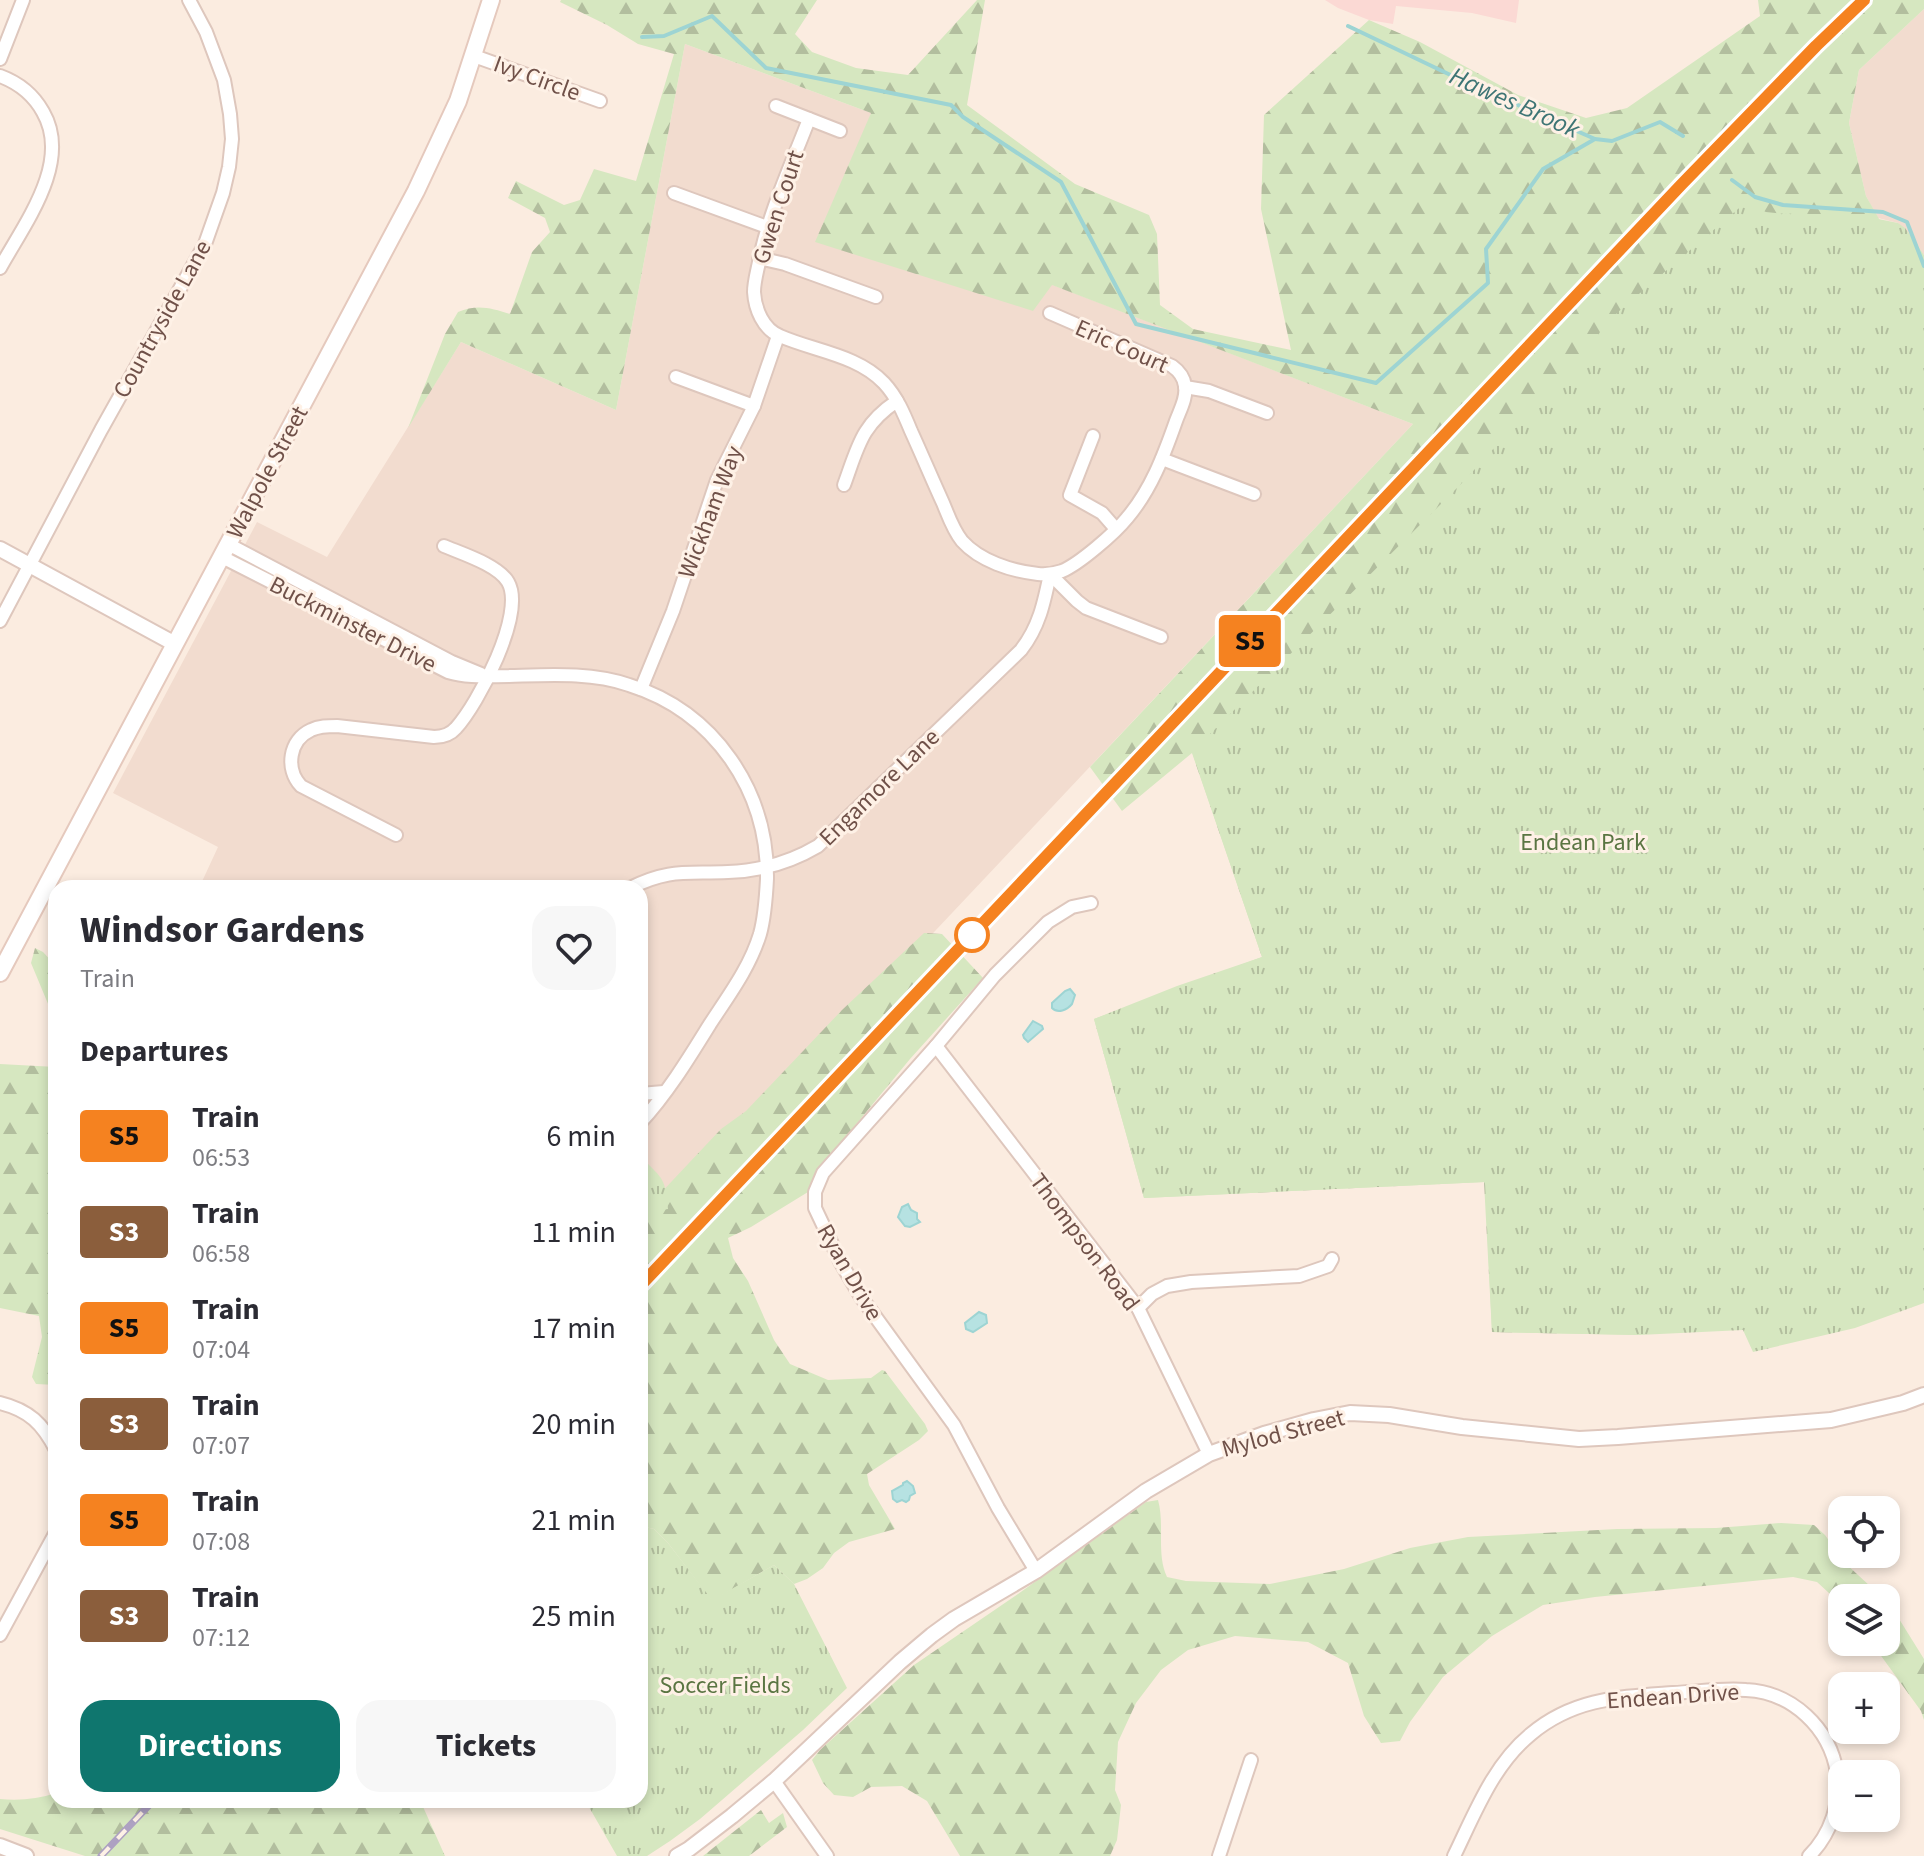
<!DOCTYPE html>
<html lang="en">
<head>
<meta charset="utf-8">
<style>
	:root { --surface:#fff; --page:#f7f7f7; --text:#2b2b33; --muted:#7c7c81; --accent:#0f766e }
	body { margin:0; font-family:"Source Sans 3",sans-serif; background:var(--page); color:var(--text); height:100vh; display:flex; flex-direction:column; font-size:30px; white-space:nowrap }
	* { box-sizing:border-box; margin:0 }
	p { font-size:26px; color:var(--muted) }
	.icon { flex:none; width:44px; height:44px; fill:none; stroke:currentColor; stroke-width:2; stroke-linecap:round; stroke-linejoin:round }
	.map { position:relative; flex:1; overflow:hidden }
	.drawer { position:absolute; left:48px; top:880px; width:600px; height:928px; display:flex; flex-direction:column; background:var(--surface); border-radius:24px; box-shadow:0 4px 12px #0003 }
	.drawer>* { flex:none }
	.badge { padding:0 16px; border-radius:6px; font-size:28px; line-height:52px }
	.controls { position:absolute; left:1828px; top:1496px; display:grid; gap:16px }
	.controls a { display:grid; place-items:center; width:72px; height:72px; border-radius:16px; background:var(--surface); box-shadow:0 4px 12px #0003; font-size:40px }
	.map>.badge { position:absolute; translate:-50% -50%; box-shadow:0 0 0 4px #fff }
	h2 { padding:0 32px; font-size:30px; line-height:72px }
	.round { display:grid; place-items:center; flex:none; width:84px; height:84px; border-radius:24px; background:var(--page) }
	.overview { display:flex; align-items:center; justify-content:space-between; height:136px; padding:0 32px }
	h1 { font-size:38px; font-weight:700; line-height:60px }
	.cta { display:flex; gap:16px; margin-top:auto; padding:16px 32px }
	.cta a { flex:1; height:92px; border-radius:24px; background:var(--accent); color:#fff; font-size:32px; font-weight:700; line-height:92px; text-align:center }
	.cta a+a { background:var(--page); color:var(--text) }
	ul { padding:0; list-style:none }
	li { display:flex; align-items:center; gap:24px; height:96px; padding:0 32px }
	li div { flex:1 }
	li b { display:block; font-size:30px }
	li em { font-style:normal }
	li .badge { min-width:88px; font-weight:700; text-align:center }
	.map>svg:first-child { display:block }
	.residential { fill:#f2dccf }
	.commercial { fill:#fbd9d4 }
	.forest { fill:url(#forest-firs) }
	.park { fill:url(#park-tufts) }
	.water { fill:#b6e2e2; stroke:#9dd4d3; stroke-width:2 }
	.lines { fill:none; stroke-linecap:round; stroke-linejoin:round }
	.stream { stroke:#9dd4d3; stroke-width:4 }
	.minor-casing { stroke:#dec7bd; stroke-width:16 }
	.tertiary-casing { stroke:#dec7bd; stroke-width:18 }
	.secondary-casing { stroke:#e5c9bd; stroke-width:20 }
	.minor { stroke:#fff; stroke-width:12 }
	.tertiary { stroke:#fff; stroke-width:14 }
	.secondary { stroke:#fff; stroke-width:16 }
	.rail-casing { stroke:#ada1c2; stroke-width:7 }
	.rail { stroke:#fef1e6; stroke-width:4; stroke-dasharray:12; stroke-linecap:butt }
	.line-casing { stroke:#fff; stroke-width:18 }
	.line { stroke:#f58220; stroke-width:12 }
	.stop-dot { fill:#fff; stroke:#f58220; stroke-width:4 }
	.labels { text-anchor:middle; stroke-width:6; stroke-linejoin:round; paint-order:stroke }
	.street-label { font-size:24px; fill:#705149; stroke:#fef1e6 }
	.park-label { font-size:24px; fill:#5a7542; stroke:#fef1e6 }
	.water-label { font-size:26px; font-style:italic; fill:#3e7575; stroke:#fef1e6 }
</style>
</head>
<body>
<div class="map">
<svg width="1924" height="1856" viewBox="0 0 1924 1856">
	<defs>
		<pattern id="forest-firs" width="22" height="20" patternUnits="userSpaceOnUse" patternTransform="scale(2)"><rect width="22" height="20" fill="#d6e7c0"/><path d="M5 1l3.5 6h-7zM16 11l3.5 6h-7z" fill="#b2be9e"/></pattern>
		<pattern id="park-tufts" width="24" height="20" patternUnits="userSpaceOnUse" patternTransform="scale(2)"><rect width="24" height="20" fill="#d6e7c0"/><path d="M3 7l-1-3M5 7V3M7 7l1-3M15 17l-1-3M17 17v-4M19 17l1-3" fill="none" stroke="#b2be9e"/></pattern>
	</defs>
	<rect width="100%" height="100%" fill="#fbece0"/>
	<!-- residential -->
	<g class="residential">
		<path d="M1924 9V255L1898 223 1878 218 1866 196 1849 123 1859 70Z"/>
		<path d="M685 44 871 113 843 204 1413 424 640 1244V888H199L218 847 113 793 257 522 327 557 461 342 616 410Z"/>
	</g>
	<!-- commercial -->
	<path class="commercial" d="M1325 0H1519L1516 23 1472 13 1396 6 1393 24 1369 20 1338 8Z"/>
	<!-- forest -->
	<g class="forest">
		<path d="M561 0H817L795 34 812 52 856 68 908 75 977 0H985L967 105 1075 184 1149 215 1157 234 1160 305 1193 329 1291 350 1261 209 1264 115 1369 20 1420 42 1518 95 1586 118 1627 108 1760 16 1758 0H1924V9L1859 70 1849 123 1866 196 1895 247 1639 1335 1492 1332 1484 1182 1144 1198 1094 1019 1262 957 1192 753 1122 811 1090 767 1413 424 1052 285 1033 311 815 242 871 113 685 44 616 410 461 342 408 428 445 334 458 312C477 304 491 308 510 314L532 252 550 232 545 218 508 198 516 181 564 205 580 200 594 169 636 181 674 54 638 44 607 25 560 2Z"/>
		<path d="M924 933 942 934 983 978 910 1059 839 1145 808 1192 751 1227 728 1238 733 1258 748 1281 774 1340 790 1364 828 1380 871 1378 882 1370 885 1371 925 1424 928 1431 919 1440 867 1474 869 1485 895 1529 849 1542 834 1553 823 1568 807 1579 794 1584 774 1565 712 1601 668 1543 654 1529 640 1526V1215L721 1129 746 1111 842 1010Z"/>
		<path d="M35 948 43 952 56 966V1023L31 963Z"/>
		<path d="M0 1064 56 1067V1385L36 1384 32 1377 42 1337 39 1316 0 1308Z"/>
		<path d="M1158 1500C1165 1525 1156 1554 1167 1577L1186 1581 1270 1584 1344 1569 1410 1548 1468 1537 1617 1529 1716 1528 1781 1523 1814 1525 1825 1535 1845 1563 1883 1598H1842V1605L1817 1582 1793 1577 1595 1597 1543 1605 1492 1636 1443 1677 1410 1722 1400 1741 1381 1743 1364 1716 1348 1663 1308 1642 1235 1636 1188 1650 1161 1670 1136 1703 1118 1742 1115 1790 1121 1805 1117 1840 1110 1856H960L927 1801 902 1786 871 1787 853 1797 834 1795 823 1783 812 1760 820 1750 914 1665 1018 1594 1146 1502Z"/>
		<path d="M1886 1601 1891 1606 1924 1659V1720L1921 1711 1871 1642H1886Z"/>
		<path d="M56 1793V1800H420L445 1856H85L0 1829V1799C19 1801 38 1799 56 1793Z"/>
		<path d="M761 1810 769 1823 783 1813 787 1827 749 1856H703Z"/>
	</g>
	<!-- park -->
	<g class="park">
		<path d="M1745 203 1766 212 1786 214 1800 213 1827 216 1854 214 1898 223 1905 228 1924 255V1303L1855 1328 1753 1352 1743 1330 1639 1335 1492 1332 1485 1182 1144 1198 1094 1019 1177 986 1262 957 1192 752 1464 481 1618 312Z"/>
		<path d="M640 1158H642C664 1180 665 1178 668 1209L640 1213Z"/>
		<path d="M640 1526 654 1529 668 1543 712 1600 774 1565 794 1584 847 1688 803 1730 700 1819 670 1841 647 1856H617L585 1800H640Z"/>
	</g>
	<!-- water -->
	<g class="water">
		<path d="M1070 989 1075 995 1072 1004C1067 1010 1058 1014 1052 1008V1003L1065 991Z"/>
		<path d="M1033 1021 1042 1026 1043 1029 1028 1042 1024 1038 1023 1035Z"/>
		<path d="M908 1204 911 1210 917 1213V1219L920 1222 910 1227 905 1226 898 1217 902 1207Z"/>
		<path d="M979 1312 986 1315 987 1323 973 1332 966 1329 965 1323Z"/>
		<path d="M907 1481 913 1486 915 1493 910 1496 909 1500 906 1502 902 1500 897 1502 893 1499 892 1491 903 1485V1483Z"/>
	</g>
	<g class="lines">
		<!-- stream -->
		<g class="stream">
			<path d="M1348 26 1461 80 1595 139 1612 141 1660 122 1683 136"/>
			<path d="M642 37 664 36 712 16 766 68 951 105 963 117 1061 182 1136 324 1376 383 1488 283 1486 249 1543 169 1595 139"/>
			<path d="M1732 180 1755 197 1783 205 1883 212 1907 222 1924 266"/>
		</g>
		<!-- minor casing -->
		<g class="minor-casing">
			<g id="minor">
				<path d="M474 56 600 101"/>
				<path d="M0 59 23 0"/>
				<path d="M0 76C19 83 33 94 43 112 72 162 25 223 0 268"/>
				<path d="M776 106 840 131"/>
				<path d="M809 119C791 166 769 212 759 262 757 272 754 282 754 292 755 309 763 329 780 336 814 351 858 355 884 383 897 397 904 414 911 431 922 455 932 479 943 503 948 515 953 530 962 541 980 561 1011 571 1038 574 1047 575 1053 574 1062 571 1079 564 1115 533 1127 518 1151 490 1164 455 1176 421 1180 410 1187 398 1185 386 1184 377 1179 371 1172 366L1050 313"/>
				<path d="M674 193 767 227"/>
				<path d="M759 258 785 264 876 297"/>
				<path d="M676 377 754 406"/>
				<path d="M1185 387 1209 391 1267 413"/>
				<path d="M1093 436 1070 495 1102 513 1116 529"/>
				<path d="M1162 459 1254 494"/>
				<path d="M844 485C858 447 861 425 897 401"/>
				<path d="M228 544 452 662 481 674"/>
				<path d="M222 557 448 672C468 678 488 676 509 676 549 675 591 672 629 685 715 712 768 791 767 879 766 898 765 916 760 934 750 967 729 995 710 1024 689 1058 667 1094 640 1123"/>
				<path d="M1050 574 1077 601 1086 608 1161 637"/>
				<path d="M0 621 101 430 205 244 223 193 229 167 232 139 230 114 224 80 206 32 189 0"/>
				<path d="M641 689 673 611 717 480 754 406 778 336"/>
				<path d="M396 835 301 786C285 769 289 740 311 730 319 726 328 726 337 726L434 737C442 737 450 735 456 728 478 704 526 613 508 582 498 565 463 554 444 546"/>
				<path d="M630 888C670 868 687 874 728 872 760 871 791 862 818 846L1021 650C1039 627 1044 603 1050 574"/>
				<path d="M936 1046 1138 1308 1209 1454"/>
				<path d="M640 1094 664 1092"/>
				<path d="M1138 1308 1152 1294 1167 1286 1191 1282 1299 1276 1328 1266 1332 1259"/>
				<path d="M0 1403C29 1410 43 1424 56 1450"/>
				<path d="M1036 1571 998 1508 954 1425 861 1297 841 1263 815 1208V1192L823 1173 936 1046 995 975 1048 922 1072 907 1091 903"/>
				<path d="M0 1635 56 1532"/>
				<path d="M774 1781 827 1856"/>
				<path d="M1219 1856 1251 1760"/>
				<path d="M1454 1856C1475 1813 1493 1765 1531 1734 1574 1698 1620 1697 1673 1693 1697 1692 1722 1688 1746 1690 1792 1692 1830 1728 1837 1773 1841 1803 1831 1834 1809 1856"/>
			</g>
		</g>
		<!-- tertiary casing -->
		<g class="tertiary-casing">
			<g id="tertiary">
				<path d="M0 549 175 644"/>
				<path d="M0 1846 26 1856"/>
				<path d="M677 1856 689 1849 732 1816 774 1781 900 1662 932 1635 954 1619 1036 1571 1146 1491 1209 1454 1264 1434 1314 1420 1350 1413 1389 1415 1462 1427 1579 1439 1618 1437 1831 1420 1903 1403 1924 1395"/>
			</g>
		</g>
		<!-- secondary casing -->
		<g class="secondary-casing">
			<path id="secondary" d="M0 973 416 191 458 101 491 0"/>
		</g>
		<!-- minor -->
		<use href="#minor" class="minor"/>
		<!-- tertiary -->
		<use href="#tertiary" class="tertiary"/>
		<!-- secondary -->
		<use href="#secondary" class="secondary"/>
		<!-- rail casing -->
		<g class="rail-casing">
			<g id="rail">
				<path d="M640 1286 1723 142 1864 0"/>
				<path d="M101 1856 154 1800"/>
			</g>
		</g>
		<!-- rail -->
		<use href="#rail" class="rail"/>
	</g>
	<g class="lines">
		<!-- line casing -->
		<g class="line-casing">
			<path id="line" d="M640 1286 1681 185 1816 46 1864 0"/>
		</g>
		<!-- line -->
		<use href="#line" class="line"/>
	</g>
	<!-- markers -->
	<circle class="stop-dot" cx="972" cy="935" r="16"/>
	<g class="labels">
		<!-- street labels -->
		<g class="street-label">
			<text transform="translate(537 78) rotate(20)" y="8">Ivy Circle</text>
			<text transform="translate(778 207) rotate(-72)" y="8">Gwen Court</text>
			<text transform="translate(162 319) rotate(-61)" y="8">Countryside Lane</text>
			<text transform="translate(1122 346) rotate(24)" y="8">Eric Court</text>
			<text transform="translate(267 472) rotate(-62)" y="8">Walpole Street</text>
			<text transform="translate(710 512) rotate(-69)" y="8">Wickham Way</text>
			<text transform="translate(353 624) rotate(27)" y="8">Buckminster Drive</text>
			<text transform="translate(879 787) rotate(-44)" y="8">Engamore Lane</text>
			<text transform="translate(1085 1242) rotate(53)" y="8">Thompson Road</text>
			<text transform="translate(850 1272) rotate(60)" y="8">Ryan Drive</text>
			<text transform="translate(1283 1433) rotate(-15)" y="8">Mylod Street</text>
			<text transform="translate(1673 1696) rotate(-4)" y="8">Endean Drive</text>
		</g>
		<!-- park labels -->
		<g class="park-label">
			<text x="1583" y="850">Endean Park</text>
			<text x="725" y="1693">Soccer Fields</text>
		</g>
		<!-- water labels -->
		<g class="water-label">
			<text transform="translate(1515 102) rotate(24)" y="9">Hawes Brook</text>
		</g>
	</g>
</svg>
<div class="controls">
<a><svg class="icon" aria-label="locate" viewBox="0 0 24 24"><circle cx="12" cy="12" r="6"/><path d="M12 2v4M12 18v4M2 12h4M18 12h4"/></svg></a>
<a><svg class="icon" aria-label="layers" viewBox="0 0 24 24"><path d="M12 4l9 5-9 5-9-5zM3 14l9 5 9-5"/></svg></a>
<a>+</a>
<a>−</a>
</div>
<b class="badge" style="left:1250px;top:641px;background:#f58220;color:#111">S5</b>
<section class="drawer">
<div class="overview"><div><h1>Windsor Gardens</h1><p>Train</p></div><a class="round"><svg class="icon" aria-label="heart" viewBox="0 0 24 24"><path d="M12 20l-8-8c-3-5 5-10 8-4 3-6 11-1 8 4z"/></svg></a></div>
<h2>Departures</h2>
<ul>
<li><span class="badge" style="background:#f58220;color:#111">S5</span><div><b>Train</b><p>06:53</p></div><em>6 min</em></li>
<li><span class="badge" style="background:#8b5e3c;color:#fff">S3</span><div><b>Train</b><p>06:58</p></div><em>11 min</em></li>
<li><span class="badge" style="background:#f58220;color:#111">S5</span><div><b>Train</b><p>07:04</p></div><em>17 min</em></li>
<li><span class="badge" style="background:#8b5e3c;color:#fff">S3</span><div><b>Train</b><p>07:07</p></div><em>20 min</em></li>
<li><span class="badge" style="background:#f58220;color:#111">S5</span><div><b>Train</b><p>07:08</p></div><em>21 min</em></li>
<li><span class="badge" style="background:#8b5e3c;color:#fff">S3</span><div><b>Train</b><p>07:12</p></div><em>25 min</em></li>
</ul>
<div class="cta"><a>Directions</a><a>Tickets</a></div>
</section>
</div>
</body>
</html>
